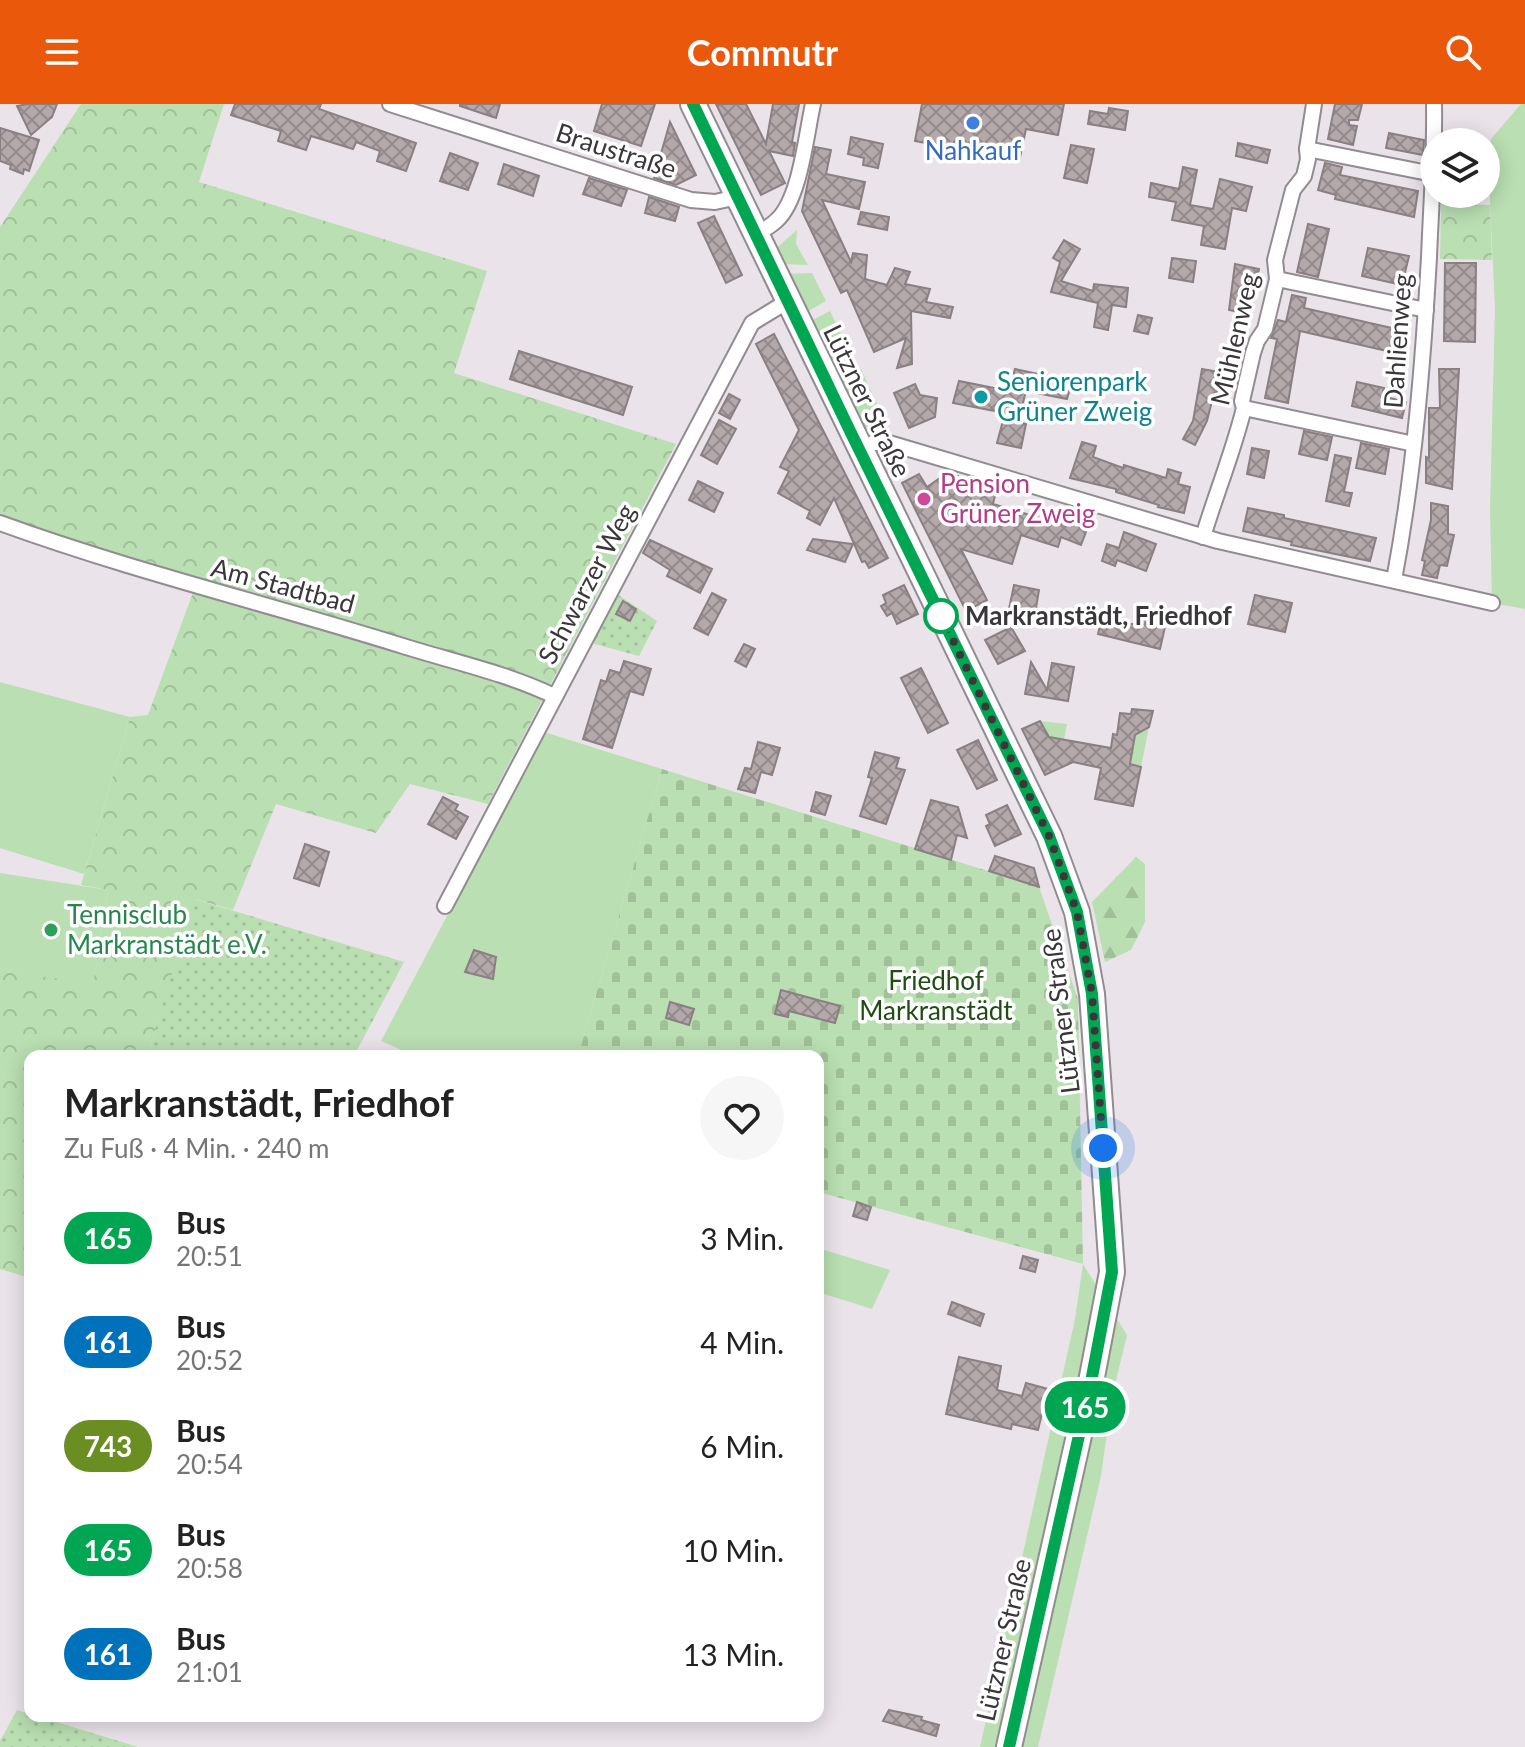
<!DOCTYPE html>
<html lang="de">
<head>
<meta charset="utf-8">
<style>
	:root { --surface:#fff; --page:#f6f6f6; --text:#222; --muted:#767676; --accent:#ea580c }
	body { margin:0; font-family:Lato,sans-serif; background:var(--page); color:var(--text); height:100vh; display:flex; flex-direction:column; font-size:30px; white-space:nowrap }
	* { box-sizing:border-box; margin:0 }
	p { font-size:26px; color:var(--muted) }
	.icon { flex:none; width:44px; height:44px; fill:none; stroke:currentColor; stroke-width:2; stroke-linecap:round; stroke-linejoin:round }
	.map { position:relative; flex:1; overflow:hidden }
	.panel { position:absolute; left:24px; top:946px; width:800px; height:672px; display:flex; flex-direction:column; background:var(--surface); border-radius:16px; box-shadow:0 4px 20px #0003 }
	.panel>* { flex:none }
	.badge { padding:0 16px; border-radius:26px; font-size:28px; line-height:52px }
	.tools { position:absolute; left:1420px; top:24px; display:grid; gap:16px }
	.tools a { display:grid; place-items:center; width:80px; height:80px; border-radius:50%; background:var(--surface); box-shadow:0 4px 20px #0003; font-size:40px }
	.you { position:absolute; width:40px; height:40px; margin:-20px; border:6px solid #fff; border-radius:50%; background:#1a73e8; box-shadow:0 0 0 12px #1a73e833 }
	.map>.badge { position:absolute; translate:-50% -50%; box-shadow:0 0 0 4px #fff }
	.round { display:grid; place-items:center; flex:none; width:84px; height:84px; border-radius:42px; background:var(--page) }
	.head { display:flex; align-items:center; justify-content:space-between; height:136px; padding:0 40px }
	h1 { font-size:38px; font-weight:700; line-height:60px }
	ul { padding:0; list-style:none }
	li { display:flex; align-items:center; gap:24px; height:104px; padding:0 40px }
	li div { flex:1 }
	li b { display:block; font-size:30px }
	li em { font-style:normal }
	li .badge { min-width:88px; font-weight:700; text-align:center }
	header { display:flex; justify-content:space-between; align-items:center; height:104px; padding:0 40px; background:var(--accent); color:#fff; font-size:36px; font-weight:700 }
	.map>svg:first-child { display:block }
	.grass { fill:#badfb2 }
	.forest { fill:url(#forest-firs) }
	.cemetery { fill:url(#cemetery-stones) }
	.park { fill:url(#park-crowns) }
	.garden { fill:url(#garden-dots) }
	.building { fill:url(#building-cross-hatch); stroke:#8a7f82; stroke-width:2 }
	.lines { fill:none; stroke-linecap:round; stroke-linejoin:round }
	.minor-casing { stroke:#938b92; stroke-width:18 }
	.primary-casing { stroke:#938b92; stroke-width:28 }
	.minor { stroke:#fff; stroke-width:14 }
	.primary { stroke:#fff; stroke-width:24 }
	.line-casing { stroke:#fff; stroke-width:18 }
	.line { stroke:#00a651; stroke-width:12 }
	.walk { stroke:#3a373a; stroke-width:8; stroke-dasharray:0 14.4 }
	.shop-dot { fill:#3f7fe0; stroke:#fff; stroke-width:3 }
	.culture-dot { fill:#0f9aa8; stroke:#fff; stroke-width:3 }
	.hotel-dot { fill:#d1479c; stroke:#fff; stroke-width:3 }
	.stop-dot { fill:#fff; stroke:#00a651; stroke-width:4 }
	.leisure-dot { fill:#2e9e5b; stroke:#fff; stroke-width:3 }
	.labels { text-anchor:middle; stroke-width:7; stroke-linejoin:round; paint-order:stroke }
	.street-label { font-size:26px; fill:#3a373a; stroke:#fff }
	.shop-label { font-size:26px; fill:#366cbe; stroke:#fff }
	.culture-label { font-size:26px; fill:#0d838f; stroke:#fff; text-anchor:start }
	.hotel-label { font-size:26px; fill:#b23c85; stroke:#fff; text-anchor:start }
	.stop-label { font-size:26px; font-weight:bold; fill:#3a373a; stroke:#fff; text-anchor:start }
	.leisure-label { font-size:26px; fill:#27864d; stroke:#fff; text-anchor:start }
	.park-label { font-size:26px; fill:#1f4d13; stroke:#fff }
</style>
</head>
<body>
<header><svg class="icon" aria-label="menu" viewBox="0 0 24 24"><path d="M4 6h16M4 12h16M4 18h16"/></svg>Commutr<svg class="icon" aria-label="search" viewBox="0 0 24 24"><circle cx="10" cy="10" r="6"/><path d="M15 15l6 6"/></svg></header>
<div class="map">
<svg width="1525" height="1643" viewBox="0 0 1525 1643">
	<defs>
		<pattern id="forest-firs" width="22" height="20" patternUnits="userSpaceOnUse" patternTransform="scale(2)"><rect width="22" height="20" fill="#badfb2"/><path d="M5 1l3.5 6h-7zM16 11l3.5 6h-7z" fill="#a1c09a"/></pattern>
		<pattern id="cemetery-stones" width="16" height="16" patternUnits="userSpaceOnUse" patternTransform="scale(2)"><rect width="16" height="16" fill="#badfb2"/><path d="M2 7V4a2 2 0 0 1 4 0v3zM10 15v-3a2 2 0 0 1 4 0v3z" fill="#a1c09a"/></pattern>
		<pattern id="park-crowns" width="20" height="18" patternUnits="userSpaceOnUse" patternTransform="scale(2)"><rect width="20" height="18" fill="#badfb2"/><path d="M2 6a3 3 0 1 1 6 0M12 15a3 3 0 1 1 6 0" fill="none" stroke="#a1c09a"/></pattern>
		<pattern id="garden-dots" width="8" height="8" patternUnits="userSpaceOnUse" patternTransform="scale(2)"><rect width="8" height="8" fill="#badfb2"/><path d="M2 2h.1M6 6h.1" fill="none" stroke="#a1c09a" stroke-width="1.8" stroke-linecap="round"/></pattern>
		<pattern id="building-cross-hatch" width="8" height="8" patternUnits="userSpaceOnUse" patternTransform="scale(2)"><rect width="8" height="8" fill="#b4a8ab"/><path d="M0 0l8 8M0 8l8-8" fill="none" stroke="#938a8c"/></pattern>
	</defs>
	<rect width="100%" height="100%" fill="#ebe3ea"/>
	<!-- grass -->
	<g class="grass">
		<path d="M1521 0H1525V505L1492 499 1490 405 1495 204 1490 101 1491 35Z"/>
		<path d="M797 126 796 140 808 161 782 160 774 146Z"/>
		<path d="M812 169 826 197 805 209 785 170Z"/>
		<path d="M830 207 852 253 831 259 809 218Z"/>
		<path d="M861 265 891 331 865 324 839 271Z"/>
		<path d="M0 578 130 613 84 770 0 744Z"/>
		<path d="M1040 617 1067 620 1064 636 1049 633Z"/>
		<path d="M1149 623 1141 663 1130 661 1136 628Z"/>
		<path d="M544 628 662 665 578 952H415L381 937Z"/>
		<path d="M0 769 108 786 93 881 0 866Z"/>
		<path d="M818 1144 890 1166 872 1205 818 1188Z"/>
		<path d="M1083 1160 1127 1231 1112 1293 1101 1372 1038 1643H980L1075 1215Z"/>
	</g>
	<!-- forest -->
	<path class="forest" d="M1136 753 1145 760V818L1131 846 1105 858 1092 798Z"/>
	<!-- cemetery -->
	<path class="cemetery" d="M662 665 1039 783 1078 895 1083 1160 818 1088V952H578Z"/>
	<!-- park -->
	<g class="park">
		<path d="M81 0H224L199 78 487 167 454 269 676 340 488 700 410 680 376 729 276 700 233 806 195 795 147 952H30V1174L0 1165V866L93 880 108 786 81 781 130 613 148 611 195 483 0 419V123Z"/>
		<path d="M1441 100 1490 101 1492 156 1440 155Z"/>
	</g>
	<!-- garden -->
	<g class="garden">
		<path d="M617 490 657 517 639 552 591 539Z"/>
		<path d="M194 795 404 858 354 952H147Z"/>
		<path d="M17 1606 30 1610V1612H37L138 1643H0V1637Z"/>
	</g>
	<!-- building -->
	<g class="building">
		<path d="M28 0H57L52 13 31 31 17 2Z"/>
		<path d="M235 0H321L319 5 416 39 406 67 377 57 380 47 356 38 353 45 311 32 306 46 278 37 281 27 231 11Z"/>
		<path d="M460 0H500L496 14 460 2Z"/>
		<path d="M602 0H655L641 42 594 27Z"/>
		<path d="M716 0H746L766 40 773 0H799L792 38 795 39 793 52 769 47 785 79 761 91Z"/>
		<path d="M922 0H1064L1058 31 1026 25 1019 58 915 37Z"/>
		<path d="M1335 0H1362L1358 16H1349V21L1357 22 1353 41 1328 35Z"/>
		<path d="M1109 4 1128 7 1125 26 1088 20 1090 7 1108 10Z"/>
		<path d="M670 18 696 71 676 81 654 74Z"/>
		<path d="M0 24 39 36 29 67 24 65 23 70 10 65 11 61 0 57Z"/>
		<path d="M1389 29 1424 36 1423 51 1386 44Z"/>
		<path d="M851 33 883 40 878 64 863 61 864 54 848 50Z"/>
		<path d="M1238 39 1270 46 1267 59 1236 52Z"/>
		<path d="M1071 41 1094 45 1087 79 1064 74Z"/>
		<path d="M815 43 831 46 826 70 865 78 859 105 822 96 851 158 853 149 867 151 865 175 887 181 895 164 910 168 905 180 930 185 926 198 953 203 950 214 911 207 912 260 897 264 906 234 874 248 847 186 841 189 802 107Z"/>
		<path d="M450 49 478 59 468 86 440 77Z"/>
		<path d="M1325 59 1342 63 1340 71 1418 87 1414 113 1335 95 1336 91 1318 86Z"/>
		<path d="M504 60 539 72 533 92 498 80Z"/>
		<path d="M1183 63 1197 66 1190 101 1213 105 1220 75 1252 83 1246 107 1232 104 1225 145 1201 141 1204 122 1172 116 1176 98 1149 93 1151 79 1179 85Z"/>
		<path d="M589 74 627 86 621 102 583 90Z"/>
		<path d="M649 93 679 103 675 117 645 109Z"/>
		<path d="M861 108 889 113 887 126 858 120Z"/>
		<path d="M714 112 742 171 726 179 698 119Z"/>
		<path d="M1308 120 1329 125 1318 173 1297 168Z"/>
		<path d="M1064 136 1080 145 1061 177 1093 187 1094 180 1128 184 1126 203 1112 201 1108 226 1094 223 1098 199 1051 188 1060 158 1053 154Z"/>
		<path d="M1368 144 1409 152 1402 181 1362 172Z"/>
		<path d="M1172 154 1196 157 1193 178 1169 174Z"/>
		<path d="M1445 159H1476L1475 238 1444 237Z"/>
		<path d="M1235 160 1259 165 1255 184 1250 183 1244 209 1229 206Z"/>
		<path d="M1292 191 1306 194 1304 204 1405 227 1400 250 1300 227 1288 299 1265 294 1277 235 1271 234 1278 216 1286 218Z"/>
		<path d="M1138 211 1152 214 1148 230 1134 227Z"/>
		<path d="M774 230 888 454 869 464 865 457 862 458 834 394 820 421 807 414 810 407 778 389 789 367 780 363 799 326 756 240Z"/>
		<path d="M519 247 632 283 623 311 510 275Z"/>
		<path d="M1015 265 1072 277 1067 295 1026 287 1018 318 1026 320 1021 344 997 339 1005 309 953 299 959 277 1009 287Z"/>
		<path d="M1202 265 1220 268 1217 290 1214 289 1207 317 1195 341 1183 335 1193 317Z"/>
		<path d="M1439 265H1459L1452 385 1426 379V353L1429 354V304H1440Z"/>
		<path d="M1357 278 1384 284 1382 292 1406 298 1402 314 1352 302Z"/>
		<path d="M915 280 920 291 937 294 935 313 909 324 894 289Z"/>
		<path d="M729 290 740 296 730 315 719 309Z"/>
		<path d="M719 316 736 325 717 360 701 351Z"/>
		<path d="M1304 327 1332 333 1327 356 1299 350Z"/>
		<path d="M1082 338 1096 342 1093 353 1123 364 1124 361 1166 374 1168 365 1181 369 1178 380 1190 383 1184 409 1158 403 1159 401 1116 388V385L1070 374Z"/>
		<path d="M1361 339 1389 345 1385 370 1356 364Z"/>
		<path d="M1252 344 1269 347 1264 374 1247 370Z"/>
		<path d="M1335 351 1351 354 1344 388 1352 389 1349 402 1326 397Z"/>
		<path d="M947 369 958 372 957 378 996 387 993 400 1053 418 1056 408 1089 420 1081 441 1061 433 1058 443 1021 431 1012 460 961 445 987 496 966 507 902 379 919 370 927 383Z"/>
		<path d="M698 377 723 389 714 408 689 396Z"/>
		<path d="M1431 399 1448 402V430L1454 431 1447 462 1440 461 1437 474 1422 471 1425 457 1422 456 1431 416Z"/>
		<path d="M1248 404 1284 411V414L1376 434 1370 457 1291 441 1292 438 1243 427Z"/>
		<path d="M1124 428 1156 440 1146 467 1117 456 1115 462 1102 457 1107 440 1119 444Z"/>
		<path d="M813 435 853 440 845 458 807 446Z"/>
		<path d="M650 436 712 465 700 489 667 472 670 466 643 449Z"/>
		<path d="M904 481 918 510 897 520 892 509 887 512 881 502 886 499 883 491Z"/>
		<path d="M1014 481 1039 486 1035 510 1009 505Z"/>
		<path d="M712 489 726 496 708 531 694 524Z"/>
		<path d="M1255 491 1292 499 1285 528 1248 520Z"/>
		<path d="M623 497 636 505 630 517 616 510Z"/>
		<path d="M1145 509 1167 514 1160 545 1098 530 1102 514 1142 522Z"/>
		<path d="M1011 523 1025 547 998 560 985 536Z"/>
		<path d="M744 540 755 545 746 563 735 557Z"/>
		<path d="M624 557 651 565 643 591 630 587 612 644 583 635 601 576 606 578 610 566 620 569Z"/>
		<path d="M1031 558 1047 586 1052 559 1074 563 1068 597 1025 590Z"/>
		<path d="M921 564 948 619 928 629 901 574Z"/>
		<path d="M1132 605 1153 607 1149 623 1135 631 1130 660 1141 663 1133 702 1095 695 1101 664 1073 658 1045 671 1022 625 1040 617 1049 633 1111 644 1113 630 1117 631 1120 609 1131 610Z"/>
		<path d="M978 636 997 676 977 685 957 646Z"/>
		<path d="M758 638 780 644 772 671 761 668 755 689 738 685 745 664 751 665Z"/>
		<path d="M875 648 899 654 896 664 905 666 886 720 860 712 872 674 868 673Z"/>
		<path d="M816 688 831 692 825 711 811 707Z"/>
		<path d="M443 693 458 701 455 706 468 713 456 735 428 720Z"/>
		<path d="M931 696 958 703 967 734 957 731 951 756 915 745Z"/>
		<path d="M1007 701 1021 730 995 742 986 722 990 720 986 711Z"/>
		<path d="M305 740 329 748 319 782 294 774Z"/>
		<path d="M995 752 1034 764 1039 783 989 767Z"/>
		<path d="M474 846 496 853 493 875 465 868Z"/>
		<path d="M781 886 840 902 835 919 789 907 788 913 775 910Z"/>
		<path d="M670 898 694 905 689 921 666 914Z"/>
		<path d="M857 1098 871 1103 867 1116 853 1112Z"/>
		<path d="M1023 1152 1038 1156 1035 1168 1020 1164Z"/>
		<path d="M952 1198 984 1210 980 1222 948 1210Z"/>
		<path d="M959 1253 1001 1262 997 1286 1022 1292 1026 1279 1048 1285 1038 1326 1012 1320 1011 1325 946 1310Z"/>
		<path d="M889 1606 922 1613 921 1616 939 1621 936 1632 883 1617Z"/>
	</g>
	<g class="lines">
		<!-- minor casing -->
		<g class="minor-casing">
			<g id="minor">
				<path d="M390 0 691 96 715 98 738 93"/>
				<path d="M1307 45 1433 70"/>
				<path d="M756 131C763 126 771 122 777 116 800 95 806 31 813 0"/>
				<path d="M1277 175 1426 206"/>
				<path d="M1244 304 1414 340"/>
				<path d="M859 346 873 339H889L1218 437 1492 499"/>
				<path d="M0 419C132 467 269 500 403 542 454 558 506 569 554 592"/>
				<path d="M1203 433C1216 389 1233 349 1244 304L1242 297 1253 249 1257 237 1265 225 1273 192 1277 175 1275 156 1293 86 1304 72 1308 55 1307 45 1314 0"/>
				<path d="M1394 476C1414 370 1423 261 1429 153 1431 102 1435 51 1434 0"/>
				<path d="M445 802 752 219 788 197"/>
			</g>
		</g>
		<!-- primary casing -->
		<g class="primary-casing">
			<path id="primary" d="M693 0 1049 732 1077 808 1092 890 1112 1168 1091 1278 1009 1643"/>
		</g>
		<!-- minor -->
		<use href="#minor" class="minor"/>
		<!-- primary -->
		<use href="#primary" class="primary"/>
	</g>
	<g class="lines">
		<!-- line casing -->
		<g class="line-casing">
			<path id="line" d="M693 0 851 329 1027 687 1049 732 1077 808 1092 890 1112 1168 1091 1278 1009 1643"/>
		</g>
		<!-- line -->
		<use href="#line" class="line"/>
		<!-- walk -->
		<path class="walk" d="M941 512 1049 732 1077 808 1092 890 1103 1044"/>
	</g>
	<!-- markers -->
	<circle class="shop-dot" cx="973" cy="19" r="8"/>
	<circle class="culture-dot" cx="981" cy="293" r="8"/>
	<circle class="hotel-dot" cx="924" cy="395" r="8"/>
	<circle class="stop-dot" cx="941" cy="512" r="16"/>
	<circle class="leisure-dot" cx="51" cy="826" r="8"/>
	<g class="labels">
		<!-- street labels -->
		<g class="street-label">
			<text transform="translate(616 47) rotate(18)" y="9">Braustraße</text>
			<text transform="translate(1235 235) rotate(-77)" y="9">Mühlenweg</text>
			<text transform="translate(1398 237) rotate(-86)" y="9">Dahlienweg</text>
			<text transform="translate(867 297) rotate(64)" y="9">Lützner Straße</text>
			<text transform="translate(587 480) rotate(-62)" y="9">Schwarzer Weg</text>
			<text transform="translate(283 482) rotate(15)" y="9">Am Stadtbad</text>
			<text transform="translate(1061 907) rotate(-97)" y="9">Lützner Straße</text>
			<text transform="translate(1004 1536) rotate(-77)" y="9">Lützner Straße</text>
		</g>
		<!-- shop labels -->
		<g class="shop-label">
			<text x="973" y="56">Nahkauf</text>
		</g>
		<!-- culture labels -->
		<g class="culture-label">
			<text x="997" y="287">Seniorenpark<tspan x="997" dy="30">Grüner Zweig</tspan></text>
		</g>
		<!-- hotel labels -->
		<g class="hotel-label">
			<text x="940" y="389">Pension<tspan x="940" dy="30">Grüner Zweig</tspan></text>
		</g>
		<!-- stop labels -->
		<g class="stop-label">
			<text x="965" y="521">Markranstädt, Friedhof</text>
		</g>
		<!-- leisure labels -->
		<g class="leisure-label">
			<text x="67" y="820">Tennisclub<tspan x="67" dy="30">Markranstädt e.V.</tspan></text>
		</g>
		<!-- park labels -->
		<g class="park-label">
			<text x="936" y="886">Friedhof<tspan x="936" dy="30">Markranstädt</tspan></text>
		</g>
	</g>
</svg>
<div class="tools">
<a><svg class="icon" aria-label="layers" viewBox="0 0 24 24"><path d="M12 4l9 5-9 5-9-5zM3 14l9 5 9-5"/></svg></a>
</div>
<div class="you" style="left:1103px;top:1044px"></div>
<b class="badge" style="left:1085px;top:1303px;background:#00a651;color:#fff">165</b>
<section class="panel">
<div class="head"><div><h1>Markranstädt, Friedhof</h1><p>Zu Fuß · 4 Min. · 240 m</p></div><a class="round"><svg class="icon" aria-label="heart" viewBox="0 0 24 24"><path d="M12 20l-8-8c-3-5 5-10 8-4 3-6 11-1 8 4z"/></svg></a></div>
<ul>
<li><span class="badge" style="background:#00a651;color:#fff">165</span><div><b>Bus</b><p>20:51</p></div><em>3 Min.</em></li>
<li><span class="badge" style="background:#0072bc;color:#fff">161</span><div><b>Bus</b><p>20:52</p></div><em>4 Min.</em></li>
<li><span class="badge" style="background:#6b8e23;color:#fff">743</span><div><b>Bus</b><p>20:54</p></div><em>6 Min.</em></li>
<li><span class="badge" style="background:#00a651;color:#fff">165</span><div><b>Bus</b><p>20:58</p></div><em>10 Min.</em></li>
<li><span class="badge" style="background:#0072bc;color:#fff">161</span><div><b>Bus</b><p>21:01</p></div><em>13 Min.</em></li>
</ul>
</section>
</div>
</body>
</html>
